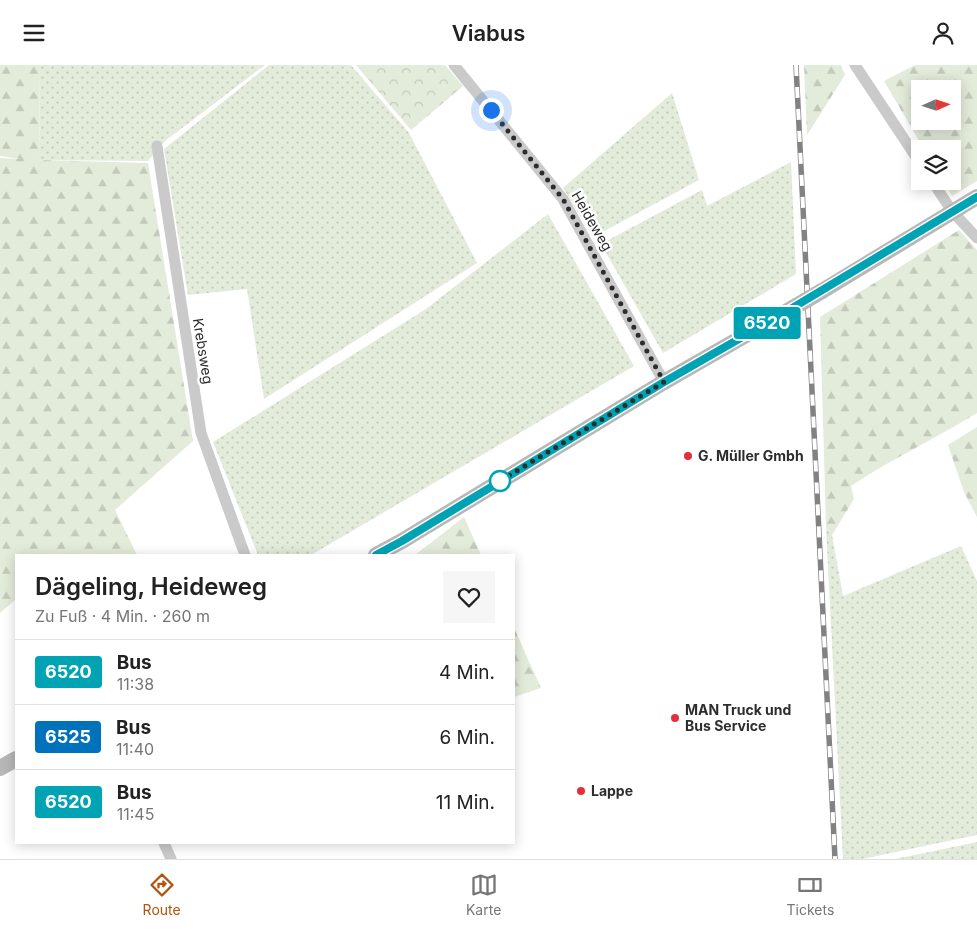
<!DOCTYPE html>
<html lang="de">
<head>
<meta charset="utf-8">
<style>
	:root { --surface:#fff; --page:#f6f6f6; --text:#222; --muted:#767676; --line:#e0e0e0; --accent:#b45309 }
	body { margin:0; font-family:Inter,sans-serif; background:var(--page); color:var(--text); height:100vh; display:flex; flex-direction:column; font-size:19px; white-space:nowrap }
	* { box-sizing:border-box; margin:0 }
	p { font-size:16px; color:var(--muted) }
	.icon { flex:none; width:28px; height:28px; fill:none; stroke:currentColor; stroke-width:2; stroke-linecap:round; stroke-linejoin:round }
	.map { position:relative; flex:1; overflow:hidden }
	.details { position:absolute; left:15px; top:489px; width:500px; height:290px; display:flex; flex-direction:column; background:var(--surface); border-radius:0px; box-shadow:0 2px 12px #0003 }
	.details>* { flex:none }
	.badge { padding:0 10px; border-radius:4px; font-size:18px; line-height:32px }
	.needle { width:32px; rotate:87deg }
	.buttons { position:absolute; left:911px; top:15px; display:grid; gap:10px }
	.buttons a { display:grid; place-items:center; width:50px; height:50px; border-radius:0px; background:var(--surface); box-shadow:0 2px 12px #0003; font-size:25px }
	.you { position:absolute; width:25px; height:25px; margin:-12px; border:4px solid #fff; border-radius:50%; background:#1a73e8; box-shadow:0 0 0 8px #1a73e833 }
	.map>.badge { position:absolute; translate:-50% -50%; box-shadow:0 0 0 2px #fff }
	.round { display:grid; place-items:center; flex:none; width:52px; height:52px; border-radius:0px; background:var(--page) }
	.headline { display:flex; align-items:center; justify-content:space-between; height:85px; padding:0 20px }
	h1 { font-size:24px; font-weight:600; line-height:38px }
	ul { padding:0; list-style:none }
	li { display:flex; align-items:center; gap:15px; height:65px; padding:0 20px; border-top:1px solid var(--line) }
	li div { flex:1 }
	li b { display:block; font-size:19px }
	li em { font-style:normal }
	li .badge { min-width:55px; font-weight:700; text-align:center }
	header { display:flex; justify-content:space-between; align-items:center; height:65px; padding:0 20px; background:var(--surface); font-size:22px; font-weight:600 }
	.tabs { display:flex; justify-content:space-around; align-items:center; height:70px; border-top:1px solid var(--line); background:var(--surface); font-size:14px; color:var(--muted) }
	.tabs a { display:grid; justify-items:center; gap:2px }
	.tabs .on { color:var(--accent) }
	.map>svg:first-child { display:block }
	.grass { fill:url(#grass-dots) }
	.forest { fill:url(#forest-firs); fill-rule:evenodd }
	.park { fill:url(#park-crowns) }
	.lines { fill:none; stroke-linecap:round; stroke-linejoin:round }
	.street { stroke:#cacaca; stroke-width:11 }
	.secondary { stroke:#b7b7b7; stroke-width:16 }
	.rail-casing { stroke:#828282; stroke-width:5.5 }
	.rail { stroke:#fff; stroke-width:4; stroke-dasharray:11; stroke-linecap:butt }
	.secondary-bridge { stroke:#b7b7b7; stroke-width:16 }
	.line-casing { stroke:#fff; stroke-width:11 }
	.line { stroke:#00a3b4; stroke-width:8 }
	.walk { stroke:#2d2d2d; stroke-width:5; stroke-dasharray:0 9 }
	.poi-dot { fill:#e52e3b; stroke:#fff; stroke-width:2 }
	.stop-dot { fill:#fff; stroke:#00a3b4; stroke-width:2.5 }
	.labels { text-anchor:middle; stroke-width:5; stroke-linejoin:round; paint-order:stroke }
	.street-label { font-size:14px; fill:#2d2d2d; stroke:#fff }
	.poi-label { font-size:14px; font-weight:bold; fill:#2d2d2d; stroke:#fff; text-anchor:start }
</style>
</head>
<body>
<header><svg class="icon" aria-label="menu" viewBox="0 0 24 24"><path d="M4 6h16M4 12h16M4 18h16"/></svg>Viabus<svg class="icon" aria-label="person" viewBox="0 0 24 24"><circle cx="12" cy="8" r="4"/><path d="M4 21q1-7 8-7t8 7"/></svg></header>
<div class="map">
<svg width="977" height="794" viewBox="0 0 977 794">
	<defs>
		<pattern id="grass-dots" width="8" height="8" patternUnits="userSpaceOnUse" patternTransform="scale(1.25)"><rect width="8" height="8" fill="#e3ebda"/><path d="M2 2h.1M6 6h.1" fill="none" stroke="#c3cabb" stroke-width="1.8" stroke-linecap="round"/></pattern>
		<pattern id="forest-firs" width="22" height="20" patternUnits="userSpaceOnUse" patternTransform="scale(1.25)"><rect width="22" height="20" fill="#e3ebda"/><path d="M5 1l3.5 6h-7zM16 11l3.5 6h-7z" fill="#c3cabb"/></pattern>
		<pattern id="park-crowns" width="20" height="18" patternUnits="userSpaceOnUse" patternTransform="scale(1.25)"><rect width="20" height="18" fill="#e3ebda"/><path d="M2 6a3 3 0 1 1 6 0M12 15a3 3 0 1 1 6 0" fill="none" stroke="#c3cabb"/></pattern>
	</defs>
	<rect width="100%" height="100%" fill="#fff"/>
	<!-- grass -->
	<g class="grass">
		<path d="M40 0H265L165 76 148 96 39 95Z"/>
		<path d="M269 0H351L409 68 477 198 264 334 247 224 188 230 164 84Z"/>
		<path d="M672 28 699 115 593 172 563 123Z"/>
		<path d="M791 97 796 209 663 288 601 179 702 125 707 141Z"/>
		<path d="M548 149 634 301 311 490H258L213 377 426 244Z"/>
		<path d="M826 462 832 470 843 531 961 481 977 516V770L862 794H843Z"/>
		<path d="M977 777V794H895Z"/>
	</g>
	<!-- forest -->
	<g class="forest">
		<path d="M0 0H40L39 95 148 98 193 376 115 445 137 490H16V534L0 548V93L21 94 0 91Z"/>
		<path d="M804 0H841L845 10 807 70Z"/>
		<path d="M915 0H977V116L952 131 943 116H952V84H924L884 16ZM920 24H952V56H920Z"/>
		<path d="M959 165 977 185V348C935 374 891 394 851 421L854 434 832 470 826 462 820 252Z"/>
		<path d="M977 362V452L964 427 948 380Z"/>
		<path d="M464 452 481 490H415Z"/>
		<path d="M514 563 541 623 514 632Z"/>
	</g>
	<!-- park -->
	<path class="park" d="M356 0H445L463 21 411 65Z"/>
	<g class="lines">
		<!-- street -->
		<g class="street">
			<path d="M454 0 563 134 664 317"/>
			<path d="M855 0 920 98"/>
			<path d="M157 81 201 368 245 490"/>
			<path d="M932 116 952 146 977 173"/>
			<path d="M164 778 171 794"/>
		</g>
		<!-- secondary -->
		<g class="secondary">
			<path d="M822 226 977 132"/>
			<path d="M376 490 402 476 664 317 779 251"/>
			<path d="M0 703 16 694"/>
		</g>
		<!-- rail casing -->
		<g class="rail-casing">
			<path id="rail" d="M796 0 835 794"/>
		</g>
		<!-- rail -->
		<use href="#rail" class="rail"/>
		<!-- secondary-bridge -->
		<path class="secondary-bridge" d="M779 251 822 226"/>
	</g>
	<g class="lines">
		<!-- line casing -->
		<g class="line-casing">
			<path id="line" d="M376 490 402 476 664 317 779 251 977 132"/>
		</g>
		<!-- line -->
		<use href="#line" class="line"/>
		<!-- walk -->
		<path class="walk" d="M491 45 563 134 664 317 500 416"/>
	</g>
	<!-- markers -->
	<g class="poi-dot">
		<circle cx="688" cy="391" r="5"/>
		<circle cx="675" cy="653" r="5"/>
		<circle cx="581" cy="726" r="5"/>
	</g>
	<circle class="stop-dot" cx="500" cy="416" r="10"/>
	<g class="labels">
		<!-- street labels -->
		<g class="street-label">
			<text transform="translate(592 156) rotate(60)" y="5">Heideweg</text>
			<text transform="translate(203 286) rotate(81)" y="5">Krebsweg</text>
		</g>
		<!-- poi labels -->
		<g class="poi-label">
			<text x="698" y="396">G. Müller Gmbh</text>
			<text x="685" y="650">MAN Truck und<tspan x="685" dy="16">Bus Service</tspan></text>
			<text x="591" y="731">Lappe</text>
		</g>
	</g>
</svg>
<div class="buttons">
<a><svg class="needle" viewBox="-14 -14 28 28"><path d="M0-13l5 13h-10z" fill="#e53935"/><path d="M0 13l5-13h-10z" fill="#767676"/></svg></a>
<a><svg class="icon" aria-label="layers" viewBox="0 0 24 24"><path d="M12 4l9 5-9 5-9-5zM3 14l9 5 9-5"/></svg></a>
</div>
<div class="you" style="left:491px;top:45px"></div>
<b class="badge" style="left:767px;top:258px;background:#00a3b4;color:#fff">6520</b>
<section class="details">
<div class="headline"><div><h1>Dägeling, Heideweg</h1><p>Zu Fuß · 4 Min. · 260 m</p></div><a class="round"><svg class="icon" aria-label="heart" viewBox="0 0 24 24"><path d="M12 20l-8-8c-3-5 5-10 8-4 3-6 11-1 8 4z"/></svg></a></div>
<ul>
<li><span class="badge" style="background:#00a3b4;color:#fff">6520</span><div><b>Bus</b><p>11:38</p></div><em>4 Min.</em></li>
<li><span class="badge" style="background:#0072bc;color:#fff">6525</span><div><b>Bus</b><p>11:40</p></div><em>6 Min.</em></li>
<li><span class="badge" style="background:#00a3b4;color:#fff">6520</span><div><b>Bus</b><p>11:45</p></div><em>11 Min.</em></li>
</ul>
</section>
</div>
<nav class="tabs">
<a class="on"><svg class="icon" aria-label="directions" viewBox="0 0 24 24"><path d="M12 3l9 9-9 9-9-9zM9 14v-3h6M13 9l2 2-2 2"/></svg>Route</a>
<a><svg class="icon" aria-label="map" viewBox="0 0 24 24"><path d="M3 6l6-2 6 2 6-2v14l-6 2-6-2-6 2zM9 4v14M15 6v14"/></svg>Karte</a>
<a><svg class="icon" aria-label="tickets" viewBox="0 0 24 24"><path d="M3 7h18v10H3zM15 7v10"/></svg>Tickets</a>
</nav>
</body>
</html>
